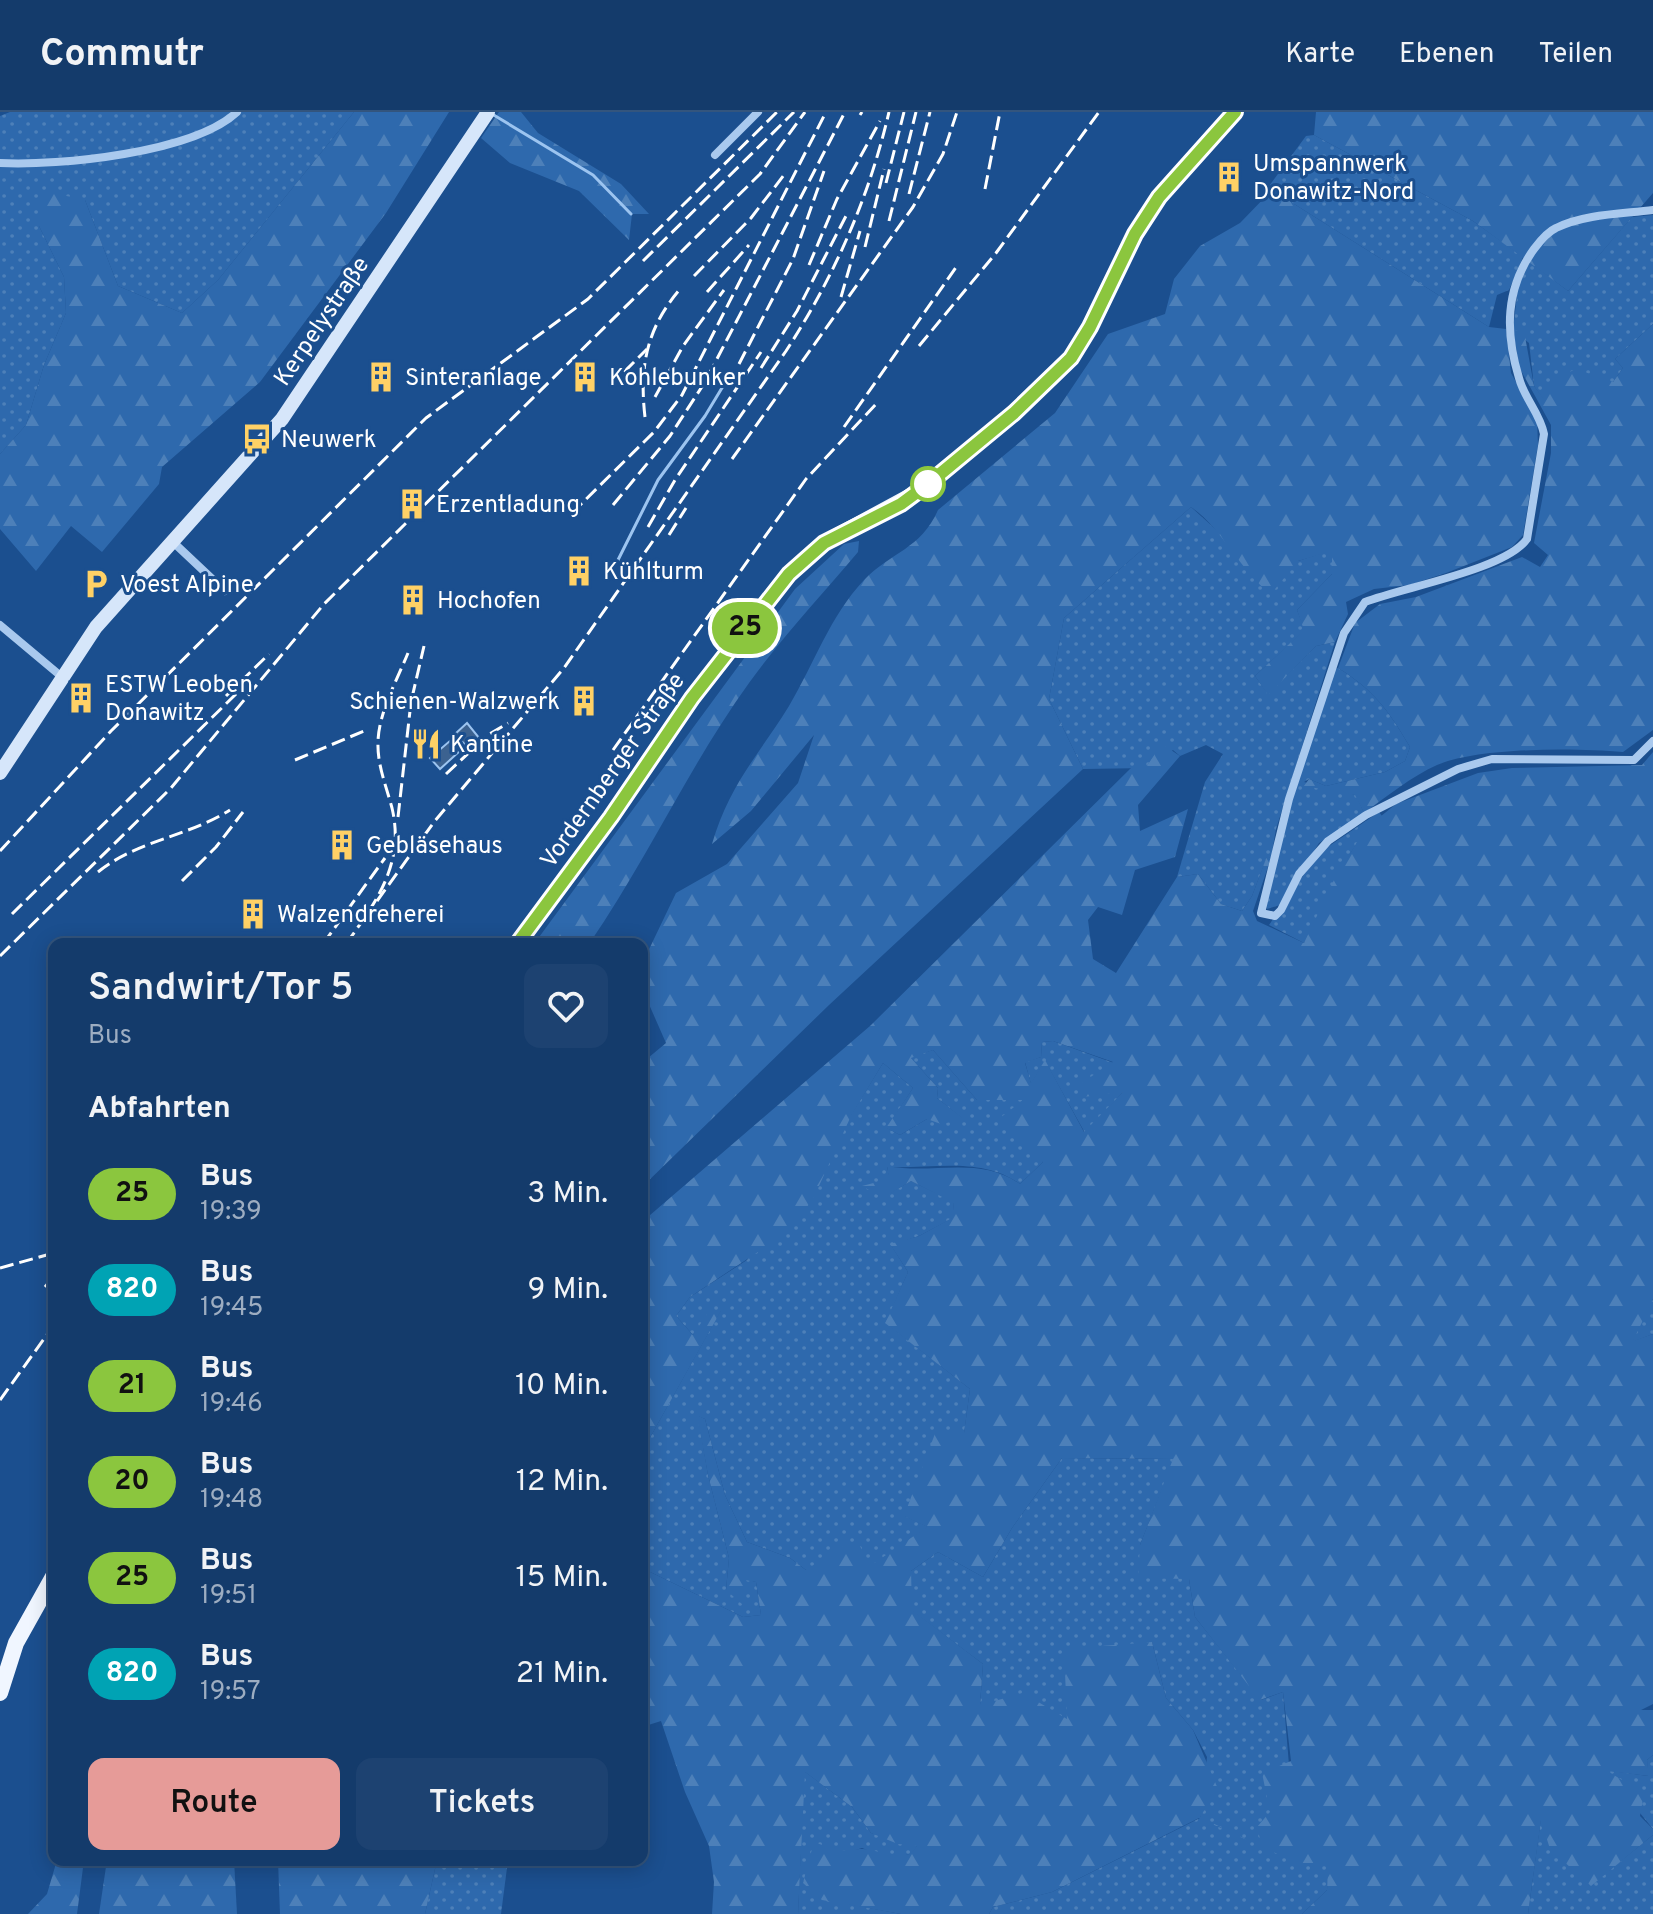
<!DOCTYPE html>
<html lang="de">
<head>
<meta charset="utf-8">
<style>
	:root { --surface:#143b6b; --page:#1d4271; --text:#f1f3f6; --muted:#9dadc1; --line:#33557e; --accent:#e69b98 }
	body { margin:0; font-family:Overpass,sans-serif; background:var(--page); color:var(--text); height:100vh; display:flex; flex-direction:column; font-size:30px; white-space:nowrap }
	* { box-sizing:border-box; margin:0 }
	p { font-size:26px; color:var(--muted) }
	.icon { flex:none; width:44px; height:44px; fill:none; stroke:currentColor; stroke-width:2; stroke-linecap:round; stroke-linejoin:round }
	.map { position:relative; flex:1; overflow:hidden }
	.sheet { position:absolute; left:48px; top:826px; width:600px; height:928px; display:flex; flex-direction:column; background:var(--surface); border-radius:16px; box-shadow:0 4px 20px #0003,0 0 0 2px var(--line) }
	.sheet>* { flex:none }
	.badge { padding:0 16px; border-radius:26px; font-size:28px; line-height:52px }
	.map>.badge { position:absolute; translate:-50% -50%; box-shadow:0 0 0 4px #fff }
	h2 { padding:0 40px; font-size:30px; line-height:72px }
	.round { display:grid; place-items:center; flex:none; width:84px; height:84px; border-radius:16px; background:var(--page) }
	.overview { display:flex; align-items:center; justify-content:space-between; height:136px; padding:0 40px }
	h1 { font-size:38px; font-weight:600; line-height:60px }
	.primary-button { display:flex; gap:16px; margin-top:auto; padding:16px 40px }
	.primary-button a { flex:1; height:92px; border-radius:16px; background:var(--accent); color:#111; font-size:32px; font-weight:600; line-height:92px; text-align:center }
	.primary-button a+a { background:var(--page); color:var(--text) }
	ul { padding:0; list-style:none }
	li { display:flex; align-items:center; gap:24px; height:96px; padding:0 40px }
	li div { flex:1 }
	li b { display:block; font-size:30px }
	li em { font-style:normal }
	li .badge { min-width:88px; font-weight:700; text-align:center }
	header { display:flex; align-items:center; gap:48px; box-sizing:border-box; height:112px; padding:0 40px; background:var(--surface); border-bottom:2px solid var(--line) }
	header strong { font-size:38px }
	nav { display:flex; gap:44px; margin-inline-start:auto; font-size:28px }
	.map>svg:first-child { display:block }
	.green { fill:url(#green-dots) }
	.forest { fill:url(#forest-firs); fill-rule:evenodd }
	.water { fill:#3c6290; stroke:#9cc4f0; stroke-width:2 }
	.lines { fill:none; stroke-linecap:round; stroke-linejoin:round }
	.stream { stroke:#9cc4f0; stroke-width:3 }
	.minor { stroke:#a9c9ee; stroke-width:8 }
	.secondary { stroke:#d6e6fa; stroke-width:14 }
	.primary { stroke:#f0f6ff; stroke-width:16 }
	.rail { stroke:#fff; stroke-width:3; stroke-dasharray:14 6; stroke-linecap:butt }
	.line-casing { stroke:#fff; stroke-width:18 }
	.line { stroke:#8bc63e; stroke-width:12 }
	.stop-dot { fill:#fff; stroke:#8bc63e; stroke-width:4 }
	.labels { text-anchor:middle; stroke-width:6; stroke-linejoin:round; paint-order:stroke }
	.poi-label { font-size:24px; fill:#fff; stroke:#1b4f8f; text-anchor:start }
	.street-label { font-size:24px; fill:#fff; stroke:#1b4f8f }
</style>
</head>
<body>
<header>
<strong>Commutr</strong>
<nav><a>Karte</a><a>Ebenen</a><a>Teilen</a></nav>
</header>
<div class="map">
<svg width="1653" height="1802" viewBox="0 0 1653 1802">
	<defs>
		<pattern id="green-dots" width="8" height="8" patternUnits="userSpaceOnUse" patternTransform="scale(2)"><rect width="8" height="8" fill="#2e69ad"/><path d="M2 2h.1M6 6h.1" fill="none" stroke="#4d80b9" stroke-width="1.8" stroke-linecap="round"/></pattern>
		<pattern id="forest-firs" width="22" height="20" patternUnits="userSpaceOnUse" patternTransform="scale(2)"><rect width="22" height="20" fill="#2e69ad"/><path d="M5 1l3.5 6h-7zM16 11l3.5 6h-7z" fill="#4d80b9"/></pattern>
	</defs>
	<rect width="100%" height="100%" fill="#1b4f8f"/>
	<!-- green -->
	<g class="green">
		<path d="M10 0H354L218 168 182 201 118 174 85 88 39 114 64 165 66 201 44 253 26 313 0 342V4Z"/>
		<path d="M1314 23 1473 109 1523 145 1509 178 1497 183 1489 215 1272 78 1269 74 1306 24Z"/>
		<path d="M1653 103V212L1615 247 1623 256 1613 270 1544 288 1534 274 1529 231 1513 218 1518 174 1530 150 1568 179 1632 105Z"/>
		<path d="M1191 395 1222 423 1298 449 1332 438V462L1297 498 1305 518 1255 564 1268 582 1316 534 1335 530 1276 717 1271 746 1267 745 1252 784 1242 799 1221 792 1198 762 1177 765 1205 670 1223 642 1206 633 1180 644 1173 638 1146 656 1083 657 1049 587 1064 506Z"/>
		<path d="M1338 556C1374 578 1389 599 1410 635L1405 649 1385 660 1326 674 1309 667 1304 670 1356 683 1364 701 1319 731 1280 793 1267 797 1265 792 1293 683 1335 557Z"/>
		<path d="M1379 700 1382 704C1341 735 1334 792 1304 831L1269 813 1319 741Z"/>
		<path d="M1053 929 1114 951 1124 979 1085 1021 1045 949 1031 972 1025 950 1041 945 1042 930Z"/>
		<path d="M933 938 977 988H1025L1043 1050 1020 1072C982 1044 930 1057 887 1055L890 1067 883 1085 911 1069 954 1090 953 1106 919 1124 891 1133 908 1160 886 1211 970 1277 964 1322 905 1404 928 1415 870 1455 806 1458 790 1446 747 1430 725 1383 705 1307 698 1304 708 1363 729 1446 726 1478 745 1467 756 1470 761 1503 743 1505 642 1456V1340L721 1198 693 1223 676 1204 690 1185 747 1148 851 1003 883 951 913 976 887 1016 900 1023 927 1007H963L937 986 938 976 910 945Z"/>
		<path d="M1653 1188V1222L1632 1230 1648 1191Z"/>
		<path d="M1062 1346 1174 1347 1140 1433 1189 1467 1195 1505 1261 1588 1283 1580 1297 1751H1329L1327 1778 1302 1802H989L993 1795 1052 1780 1200 1706 1207 1645 1193 1618 1166 1586 1152 1530 1067 1607 980 1593 983 1552 911 1498V1459L938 1440 983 1465 1012 1416Z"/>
		<path d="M1653 1643V1717L1605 1658 1648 1664 1647 1648Z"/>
		<path d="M804 1659 852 1695 871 1721 918 1733 911 1742 889 1746 862 1736 842 1742 803 1770 822 1787 901 1802H798Z"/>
		<path d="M1541 1706 1591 1773 1653 1723V1802H1528Z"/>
		<path d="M437 1748H508L501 1802H425Z"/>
	</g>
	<!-- forest -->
	<g class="forest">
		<path d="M354 0H449L386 101 260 270 162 355 159 372 102 440 71 414 36 459 0 417V342L26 313 44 253 66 201 64 165 39 114V78L85 88 118 174 182 201 218 168Z"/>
		<path d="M499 0H521L538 21 621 72 649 102H632L629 128 579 79 510 51 481 26Z"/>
		<path d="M1316 0H1653V81L1568 179 1473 109 1314 23Z"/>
		<path d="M1272 78 1489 215 1506 217 1511 261 1537 308 1538 333 1523 423 1512 435 1446 461 1409 473 1374 477 1346 490 1348 502 1335 530 1316 534 1268 583 1255 564 1304 518 1297 498 1332 462V439L1298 449 1271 482C1239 458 1224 418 1191 395L1064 506 1049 587 1083 657 829 893 642 1075V951L666 931 648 890 642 886V852L676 781 727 752 798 671 814 623 751 699 712 732C729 673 758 644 789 594 814 552 830 504 864 468 891 440 921 437 938 398L1055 301 1108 222 1165 202 1174 167 1200 134 1240 111Z"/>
		<path d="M1653 212V618L1623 640C1576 636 1480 635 1437 653 1412 664 1386 685 1364 701L1355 683 1304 674 1309 667 1326 674 1385 660 1405 649 1410 635C1389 599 1374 578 1338 556L1355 511 1380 492 1416 485 1522 445 1540 455 1548 443 1534 431 1551 341V313L1519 255 1513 218 1524 219 1534 274 1544 287 1550 269 1576 257 1613 270 1623 256 1615 247Z"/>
		<path d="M859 429 858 440C822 483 782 525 749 571 689 654 647 748 589 832H534L795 477 844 432Z"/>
		<path d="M1162 632 1180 644 1138 693 1140 719 1188 697 1175 745 1135 758 1122 803 1098 795 1088 808 1093 847 1116 861 1177 765 1198 762 1221 792 1242 799 1252 784 1267 744 1271 746 1253 799 1257 809 1304 831 1334 768 1365 717 1396 692 1478 661 1512 656 1642 653 1653 640V1187L1633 1229 1653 1222V1592L1641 1598H1653V1643L1647 1648 1649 1664 1607 1659 1644 1681 1640 1704 1653 1717V1723L1591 1774 1550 1737 1541 1708 1528 1802H1302L1327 1778 1328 1751H1297L1199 1706 1052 1780 993 1795 989 1802H901L822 1788 803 1771 812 1737 817 1731C844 1742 835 1738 860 1737 877 1736 885 1746 910 1742L917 1734 898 1732 871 1721 852 1695 805 1660 798 1802H712L714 1770 709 1734 685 1680 661 1609 642 1615V1456L743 1505 761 1503 756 1470 745 1468 742 1492 726 1478 729 1446 708 1363 697 1303 705 1307 725 1383 747 1430 790 1446 806 1458 849 1430 860 1434 870 1454 927 1415 904 1404 936 1319 964 1321 970 1277 885 1211 908 1160 890 1132 919 1124 952 1106 954 1091 911 1069 883 1086 862 1074 889 1067 887 1054C933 1063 979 1043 1020 1072L1043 1050 1000 1006 1023 988H977L933 938 911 946 938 976 937 986 964 1007 941 1012 927 1007 900 1023 886 1016 913 976 883 951 851 1004 813 1087 788 1120 690 1185 676 1204 693 1223 707 1202 722 1197 642 1340V1110L870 914 1131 656 1146 655ZM1053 929 1113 950 1080 972 1083 985 1123 980 1084 1020 1045 948 1031 971 1025 951 1041 945 1042 930ZM1062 1346 1173 1347 1140 1433 1138 1466 1189 1467 1195 1505 1260 1588 1283 1580 1291 1649 1262 1661 1270 1700 1257 1715 1262 1735 1200 1705 1218 1677 1193 1618 1166 1586 1152 1530 1064 1537 1067 1607 1023 1581 980 1593 983 1552 912 1498 911 1459 938 1440 983 1465 1012 1416Z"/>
		<path d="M57 1748H84L77 1802H28L47 1782Z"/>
		<path d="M107 1748H234L237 1802H99Z"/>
		<path d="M278 1748H437L425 1802H280Z"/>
	</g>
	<!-- water -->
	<g class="water">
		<path d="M467 611 480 627 468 636 455 622Z"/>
		<path d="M451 628 461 638 440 657 430 646Z"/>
	</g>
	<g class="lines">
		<!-- stream -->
		<g class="stream">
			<path d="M492 2 593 63 631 102"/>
			<path d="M616 452 658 368 705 304 731 261"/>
		</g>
		<!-- minor -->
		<g class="minor">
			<path d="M715 43 758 0"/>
			<path d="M0 51C59 54 193 41 237 0"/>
			<path d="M1653 98C1621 102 1585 102 1556 116 1547 120 1540 129 1534 137 1505 177 1505 220 1519 266 1524 286 1540 301 1544 322L1527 427C1505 458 1403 475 1365 490L1344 521 1289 687 1261 801 1275 804 1281 798 1299 762 1328 729 1366 703 1458 657 1492 647 1634 648 1653 629"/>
			<path d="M173 430 225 479"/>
			<path d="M0 513 62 565"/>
		</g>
		<!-- secondary -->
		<path class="secondary" d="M0 661 96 515 282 307 488 0"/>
		<!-- primary -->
		<g class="primary">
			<path d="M517 832 611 705 692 586 789 462 824 431 918 380 1014 301 1071 246 1090 215 1135 122 1159 85 1235 0"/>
			<path d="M0 1581 16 1531 54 1463"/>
		</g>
		<!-- rail -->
		<g class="rail">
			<path d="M860 3 862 0"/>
			<path d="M886 71 904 0"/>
			<path d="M985 77 1000 0"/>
			<path d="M909 82 930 0"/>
			<path d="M889 109 916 0"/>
			<path d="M865 135 884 57"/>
			<path d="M643 149 794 0"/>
			<path d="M809 153 837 87 880 9"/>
			<path d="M694 164 751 106 784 63"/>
			<path d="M707 180 749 133"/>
			<path d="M841 185 860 119"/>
			<path d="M919 234 996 141 1099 0"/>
			<path d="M739 252 793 147 824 59"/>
			<path d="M761 256 797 199 847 102"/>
			<path d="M610 274 647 237"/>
			<path d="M655 285 683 234 724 178"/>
			<path d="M645 305C639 254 647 215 681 176"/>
			<path d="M844 315 957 154"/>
			<path d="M732 347 913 95 943 42 957 0"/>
			<path d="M613 393 670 324 705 270 845 0"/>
			<path d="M572 401 654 320 682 283 826 0"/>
			<path d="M648 415 675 368 761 240"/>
			<path d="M669 423 686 396"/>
			<path d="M226 584 269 542"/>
			<path d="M613 638 806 367 877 291"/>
			<path d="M295 648 364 619"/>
			<path d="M446 662 488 623 508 611"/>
			<path d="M398 705 411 590 424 534"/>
			<path d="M0 739 111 619 426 306 588 187 777 0"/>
			<path d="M98 760C138 728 187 725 230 698"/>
			<path d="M182 769 216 735 243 700"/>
			<path d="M377 789 434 710 564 556 786 239C834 165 869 86 889 0"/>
			<path d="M12 802 237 581"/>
			<path d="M323 832 385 746"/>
			<path d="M346 832C377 789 405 751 392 696 386 673 377 653 378 629 379 600 397 568 408 541"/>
			<path d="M0 844 171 676 324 492 760 62 805 0"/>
			<path d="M0 1156 54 1141"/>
			<path d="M45 1175 54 1164"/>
			<path d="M0 1288 54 1213"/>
		</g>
	</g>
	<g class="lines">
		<!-- line casing -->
		<g class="line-casing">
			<path id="line" d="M517 832 611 705 692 586 789 462 824 431 901 392 928 372 1014 301 1071 246 1090 215 1135 122 1159 85 1235 0"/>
		</g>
		<!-- line -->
		<use href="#line" class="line"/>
	</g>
	<!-- icons -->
	<defs>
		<g id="building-bare" transform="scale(2.4)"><path d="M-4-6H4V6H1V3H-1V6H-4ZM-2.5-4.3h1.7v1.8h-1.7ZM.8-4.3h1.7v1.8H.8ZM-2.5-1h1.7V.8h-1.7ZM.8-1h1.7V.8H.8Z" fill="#ffd166" stroke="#1b4f8f" stroke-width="2.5" paint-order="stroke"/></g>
		<g id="bus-bare" transform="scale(2.4)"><path d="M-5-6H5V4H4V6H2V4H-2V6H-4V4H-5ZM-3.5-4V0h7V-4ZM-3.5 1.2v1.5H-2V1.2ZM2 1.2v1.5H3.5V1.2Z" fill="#ffd166" stroke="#1b4f8f" stroke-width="2.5" paint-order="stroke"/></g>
		<g id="parking-bare" transform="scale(2.4)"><path d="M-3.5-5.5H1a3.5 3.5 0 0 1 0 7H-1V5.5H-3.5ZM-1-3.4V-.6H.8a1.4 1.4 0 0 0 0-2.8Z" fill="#ffd166" stroke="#1b4f8f" stroke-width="2.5" paint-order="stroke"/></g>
		<g id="restaurant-bare" transform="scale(2.4)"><path d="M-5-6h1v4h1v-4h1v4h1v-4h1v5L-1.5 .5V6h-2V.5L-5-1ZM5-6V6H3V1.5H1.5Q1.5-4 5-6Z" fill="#ffd166" stroke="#1b4f8f" stroke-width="2.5" paint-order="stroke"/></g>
	</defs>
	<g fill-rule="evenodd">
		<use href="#building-bare" x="1229" y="65"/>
		<use href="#building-bare" x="381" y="265"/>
		<use href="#building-bare" x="585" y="265"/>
		<use href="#bus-bare" x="257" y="327"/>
		<use href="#building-bare" x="412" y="392"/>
		<use href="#building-bare" x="579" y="459"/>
		<use href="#parking-bare" x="96" y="472"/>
		<use href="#building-bare" x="413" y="488"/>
		<use href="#building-bare" x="81" y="586"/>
		<use href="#building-bare" x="584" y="589"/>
		<use href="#restaurant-bare" x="426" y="632"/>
		<use href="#building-bare" x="342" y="733"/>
		<use href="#building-bare" x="253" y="802"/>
	</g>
	<!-- markers -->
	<circle class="stop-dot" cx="928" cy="372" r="16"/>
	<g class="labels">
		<!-- poi labels -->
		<g class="poi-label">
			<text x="1253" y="59">Umspannwerk<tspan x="1253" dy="28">Donawitz-Nord</tspan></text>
			<text x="405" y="273">Sinteranlage</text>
			<text x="609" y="273">Kohlebunker</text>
			<text x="281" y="335">Neuwerk</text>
			<text x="436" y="400">Erzentladung</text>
			<text x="603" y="467">Kühlturm</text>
			<text x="120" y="480">Voest Alpine</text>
			<text x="437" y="496">Hochofen</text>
			<text x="105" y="580">ESTW Leoben<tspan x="105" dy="28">Donawitz</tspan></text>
			<text x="560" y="597" text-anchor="end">Schienen-Walzwerk</text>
			<text x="450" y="640">Kantine</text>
			<text x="366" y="741">Gebläsehaus</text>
			<text x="277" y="810">Walzendreherei</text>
		</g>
		<!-- street labels -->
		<g class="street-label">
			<text transform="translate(321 209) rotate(-56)" y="8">Kerpelystraße</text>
			<text transform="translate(612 658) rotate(-55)" y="8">Vordernberger Straße</text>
		</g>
	</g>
</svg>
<b class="badge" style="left:745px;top:516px;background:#8bc63e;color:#111">25</b>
<section class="sheet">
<div class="overview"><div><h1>Sandwirt/Tor 5</h1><p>Bus</p></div><a class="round"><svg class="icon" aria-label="heart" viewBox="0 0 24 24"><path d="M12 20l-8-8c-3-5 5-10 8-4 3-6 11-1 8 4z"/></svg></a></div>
<h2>Abfahrten</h2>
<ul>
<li><span class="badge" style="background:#8bc63e;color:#111">25</span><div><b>Bus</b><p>19:39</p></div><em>3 Min.</em></li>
<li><span class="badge" style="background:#00a3b4;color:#fff">820</span><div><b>Bus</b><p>19:45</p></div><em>9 Min.</em></li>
<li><span class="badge" style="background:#8bc63e;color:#111">21</span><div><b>Bus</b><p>19:46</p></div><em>10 Min.</em></li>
<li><span class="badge" style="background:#8bc63e;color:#111">20</span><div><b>Bus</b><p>19:48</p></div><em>12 Min.</em></li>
<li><span class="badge" style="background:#8bc63e;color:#111">25</span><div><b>Bus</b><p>19:51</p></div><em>15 Min.</em></li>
<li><span class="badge" style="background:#00a3b4;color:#fff">820</span><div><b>Bus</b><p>19:57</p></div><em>21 Min.</em></li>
</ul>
<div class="primary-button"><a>Route</a><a>Tickets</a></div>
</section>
</div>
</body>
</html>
